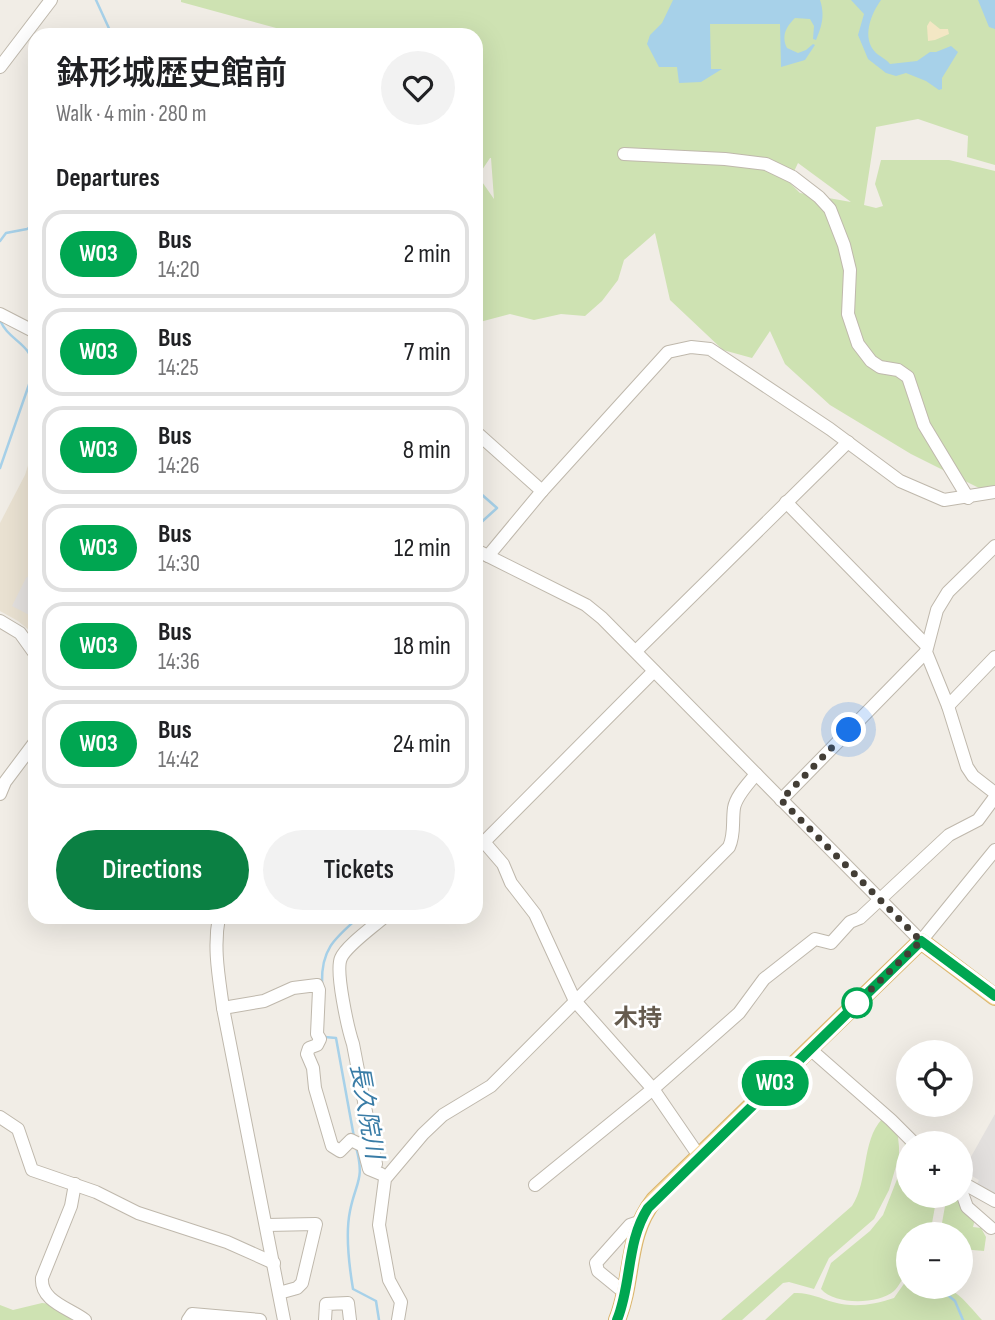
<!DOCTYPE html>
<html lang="en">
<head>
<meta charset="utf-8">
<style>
	:root { --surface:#fff; --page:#f2f2f2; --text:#202124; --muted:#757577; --line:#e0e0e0; --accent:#0b8043 }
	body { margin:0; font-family:"Sofia Sans Condensed","Noto Sans JP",sans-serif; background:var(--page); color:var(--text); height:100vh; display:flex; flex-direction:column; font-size:26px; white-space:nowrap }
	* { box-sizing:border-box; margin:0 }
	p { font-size:23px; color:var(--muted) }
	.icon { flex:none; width:38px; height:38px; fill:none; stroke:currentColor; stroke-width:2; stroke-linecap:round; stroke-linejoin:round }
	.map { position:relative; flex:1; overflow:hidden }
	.details { position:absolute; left:28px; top:28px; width:455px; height:896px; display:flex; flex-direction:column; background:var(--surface); border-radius:21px; box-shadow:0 7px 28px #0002 }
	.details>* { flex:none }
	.badge { padding:0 14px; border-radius:23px; font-size:24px; line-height:46px }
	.controls { position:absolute; left:896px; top:1040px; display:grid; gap:14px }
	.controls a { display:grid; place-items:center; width:77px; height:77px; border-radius:50%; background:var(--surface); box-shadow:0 7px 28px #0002; font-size:35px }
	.you { position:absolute; width:35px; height:35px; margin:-18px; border:5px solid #fff; border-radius:50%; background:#1a73e8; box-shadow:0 0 0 10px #1a73e833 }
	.map>.badge { position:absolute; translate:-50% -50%; box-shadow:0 0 0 4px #fff }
	h2 { padding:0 28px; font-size:26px; line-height:63px }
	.round { display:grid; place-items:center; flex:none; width:74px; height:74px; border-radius:37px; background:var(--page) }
	.headline { display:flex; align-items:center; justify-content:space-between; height:119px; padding:0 28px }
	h1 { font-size:33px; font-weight:600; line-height:52px }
	.cta { display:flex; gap:14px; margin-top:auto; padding:14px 28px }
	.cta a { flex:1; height:80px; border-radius:42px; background:var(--accent); color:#fff; font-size:28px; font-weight:600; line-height:80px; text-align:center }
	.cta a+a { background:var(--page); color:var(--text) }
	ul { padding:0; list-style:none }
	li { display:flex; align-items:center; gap:21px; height:88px; margin:0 14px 10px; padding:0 14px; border:4px solid var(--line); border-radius:21px }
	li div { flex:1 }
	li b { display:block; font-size:26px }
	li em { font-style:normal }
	li .badge { min-width:77px; font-weight:700; text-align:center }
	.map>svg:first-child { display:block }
	.education { fill:#e9e1d1 }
	.green { fill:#cee2b2; fill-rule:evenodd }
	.sand { fill:#f3e7c4 }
	.parking { fill:#e3e0de }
	.water { fill:#a7d1e9 }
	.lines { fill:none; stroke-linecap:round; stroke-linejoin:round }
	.stream { stroke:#a7d1e9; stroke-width:2.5 }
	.minor-casing { stroke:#bfb8ac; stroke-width:14 }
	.major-casing { stroke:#d9b46d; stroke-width:18 }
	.minor { stroke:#fff; stroke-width:12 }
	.major { stroke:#f5d89b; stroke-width:16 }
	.line-casing { stroke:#fff; stroke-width:16 }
	.line { stroke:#00a651; stroke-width:10 }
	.walk { stroke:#433e36; stroke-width:7; stroke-dasharray:0 12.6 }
	.stop-dot { fill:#fff; stroke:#00a651; stroke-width:3.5 }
	.labels { text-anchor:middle; stroke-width:5; stroke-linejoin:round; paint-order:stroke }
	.neighbourhood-label { font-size:24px; font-weight:bold; fill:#655b4e; stroke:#fff }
	.water-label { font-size:24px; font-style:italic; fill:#397ca6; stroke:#fff }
</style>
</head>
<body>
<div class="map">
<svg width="995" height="1320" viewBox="0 0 995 1320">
	<rect width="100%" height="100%" fill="#f1ede6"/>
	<!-- education -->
	<path class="education" d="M35 443V635L18 621 0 611V523L25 475Z"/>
	<!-- green -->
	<g class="green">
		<path d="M181 0H995V165L967 157 968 136 918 119 876 127 864 205 876 208 883 206 875 184 881 160H949L995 171V486L981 489 911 454 830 405 785 364 770 331 752 358 723 350 670 300 655 233 624 260 618 280 602 301 585 316 561 314 534 320 510 314 476 323V35H302L181 2ZM490 158H491L494 199 478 176ZM798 163 851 202 800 193 789 182Z"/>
		<path d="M882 1119 892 1128 898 1137 899 1147V1156L889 1190 874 1219 829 1258 814 1289 789 1282 783 1283 742 1320H721L852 1206C869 1180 861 1142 882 1119Z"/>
		<path d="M905 1142 908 1144V1195H937L931 1229 921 1234H908C908 1244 911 1257 908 1267 906 1274 899 1286 894 1291 877 1305 835 1305 821 1289L831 1263 870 1231 883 1215 903 1164Z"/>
		<path d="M947 1195H959L975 1219 973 1227 981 1228 986 1237 984 1251 961 1249V1234H940Z"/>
		<path d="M908 1278V1286C953 1286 952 1286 982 1320H765L794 1293C808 1292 820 1298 833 1302 854 1308 873 1305 894 1298Z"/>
		<path d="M42 1303 51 1304 72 1320H0V1305L13 1310Z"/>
	</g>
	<!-- sand -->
	<path class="sand" d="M930 21 940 29H948L949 34 935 40 928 41 927 26Z"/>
	<!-- parking -->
	<g class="parking">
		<path d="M35 571V618L12 606 26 578Z"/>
		<path d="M995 1114V1199L975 1188 979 1180 963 1171Z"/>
	</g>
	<!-- water -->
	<g class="water">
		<path d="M673 0H820C825 15 822 26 816 40L813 39 814 26 810 19 795 18C786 27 781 36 787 48L798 53 806 50 813 44 815 45 805 60 781 67 780 24H710L711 69H722L701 82 679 83 677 67H659L647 44 650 35 662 23Z"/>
		<path d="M851 0H881C871 14 861 38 876 53 881 57 886 59 890 64L917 61 930 52H936L951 46 958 52 942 78V89L939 90 926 81 906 73 896 76 886 73 868 59 858 35 864 14Z"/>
		<path d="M978 0H995V29L989 27Z"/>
	</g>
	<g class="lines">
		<!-- stream -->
		<g class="stream">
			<path d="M96 0 112 35"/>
			<path d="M0 241 6 233 27 229 35 224"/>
			<path d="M0 468 33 373C36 343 7 342 0 319"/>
			<path d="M476 475 480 493 497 508 476 527"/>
			<path d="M322 983C321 949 335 938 359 917"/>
			<path d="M325 1037 336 1038 354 1137"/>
			<path d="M356 1147C365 1180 356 1181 350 1211 345 1235 349 1265 353 1289L376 1301 379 1320"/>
			<path d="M937 1286 955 1301 963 1320"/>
		</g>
		<!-- minor casing -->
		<g class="minor-casing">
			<g id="minor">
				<path d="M0 67 51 0"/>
				<path d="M624 154 725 159 766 164 793 177 819 197 830 209 844 245 850 270 848 314 858 344 871 361 880 367 898 370 908 377 924 425 968 498"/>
				<path d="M0 314 35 332"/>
				<path d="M476 432 542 491"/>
				<path d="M786 502 927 646"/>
				<path d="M995 546 948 592 937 610 926 652 948 706 967 767 973 776 995 793"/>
				<path d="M476 550 586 605 602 618 921 941 995 850"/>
				<path d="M488 556 542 491 668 352 691 347 710 349 830 429 900 481 944 500 995 492"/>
				<path d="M0 621 20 633 35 654"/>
				<path d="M636 651 848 442"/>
				<path d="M948 706 995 657"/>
				<path d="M0 794 5 782 35 742"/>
				<path d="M781 800 926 652"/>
				<path d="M476 839 484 842 503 864 511 883 535 914 575 1001 653 1089 699 1156"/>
				<path d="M484 842 654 671"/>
				<path d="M219 917C213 948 219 978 223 1008L284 1320"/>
				<path d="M223 1008 264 1001 293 988 317 985 319 990 317 1034 320 1039 317 1045 309 1048 307 1054 313 1068 315 1088 332 1146 340 1151 351 1140 363 1146 369 1169 381 1174"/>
				<path d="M810 1049 891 1120 914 1143"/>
				<path d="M0 1117 18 1129 32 1170 96 1192 138 1213 227 1242 274 1263"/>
				<path d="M376 1164 353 1044C348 1029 335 971 341 958 346 946 373 927 384 917"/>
				<path d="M961 1182 995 1201"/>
				<path d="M75 1184 71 1206 42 1278C40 1301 69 1308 85 1320"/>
				<path d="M535 1185 653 1089 739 1013 764 979 815 939 831 943 850 922 860 918 949 835 978 820 995 797"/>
				<path d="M961 1190 967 1207 991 1228"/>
				<path d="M267 1225 316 1224 302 1283 297 1288 279 1293"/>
				<path d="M625 1293 598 1271 596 1263 630 1225 639 1222"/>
				<path d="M188 1320 192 1314 260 1320"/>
				<path d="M325 1320 326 1304 348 1303 350 1320"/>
				<path d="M398 1320 401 1302 389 1280 379 1225 385 1179 423 1134 443 1115 491 1086 729 847C735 834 732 822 734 808 736 796 748 784 756 774"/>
			</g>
		</g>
		<!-- major casing -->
		<g class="major-casing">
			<path id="major" d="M617 1320C634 1279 625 1237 654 1200L921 941 995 997"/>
		</g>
		<!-- minor -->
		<use href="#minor" class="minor"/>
		<!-- major -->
		<use href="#major" class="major"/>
	</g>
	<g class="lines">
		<!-- line casing -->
		<g class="line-casing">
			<path id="line" d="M617 1320C632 1284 626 1242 648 1208L921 941 995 996"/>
		</g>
		<!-- line -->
		<use href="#line" class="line"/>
		<!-- walk -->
		<path class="walk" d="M849 730 781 800 921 941 854 1006 857 1003"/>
	</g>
	<!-- markers -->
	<circle class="stop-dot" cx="857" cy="1003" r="14"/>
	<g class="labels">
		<!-- neighbourhood labels -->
		<g class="neighbourhood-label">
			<text x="638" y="1026">木持</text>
		</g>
		<!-- water labels -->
		<g class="water-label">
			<text transform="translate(367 1111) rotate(80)" y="8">長久院川</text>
		</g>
	</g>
</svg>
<div class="controls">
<a><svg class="icon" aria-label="locate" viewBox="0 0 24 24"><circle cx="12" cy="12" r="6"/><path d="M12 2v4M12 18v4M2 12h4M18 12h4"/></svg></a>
<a>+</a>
<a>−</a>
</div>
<div class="you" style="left:849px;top:730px"></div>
<b class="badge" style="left:775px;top:1083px;background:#00a651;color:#fff">W03</b>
<section class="details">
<div class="headline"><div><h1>鉢形城歴史館前</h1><p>Walk · 4 min · 280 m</p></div><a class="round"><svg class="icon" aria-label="heart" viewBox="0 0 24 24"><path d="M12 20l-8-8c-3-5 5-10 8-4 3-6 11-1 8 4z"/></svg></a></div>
<h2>Departures</h2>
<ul>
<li><span class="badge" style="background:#00a651;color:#fff">W03</span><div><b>Bus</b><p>14:20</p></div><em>2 min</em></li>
<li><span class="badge" style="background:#00a651;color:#fff">W03</span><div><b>Bus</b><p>14:25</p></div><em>7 min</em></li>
<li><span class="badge" style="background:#00a651;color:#fff">W03</span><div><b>Bus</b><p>14:26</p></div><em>8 min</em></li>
<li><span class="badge" style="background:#00a651;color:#fff">W03</span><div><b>Bus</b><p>14:30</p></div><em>12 min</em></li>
<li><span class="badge" style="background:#00a651;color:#fff">W03</span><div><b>Bus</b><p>14:36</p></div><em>18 min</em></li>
<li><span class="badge" style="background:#00a651;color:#fff">W03</span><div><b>Bus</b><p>14:42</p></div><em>24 min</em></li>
</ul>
<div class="cta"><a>Directions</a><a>Tickets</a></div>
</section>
</div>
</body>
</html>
